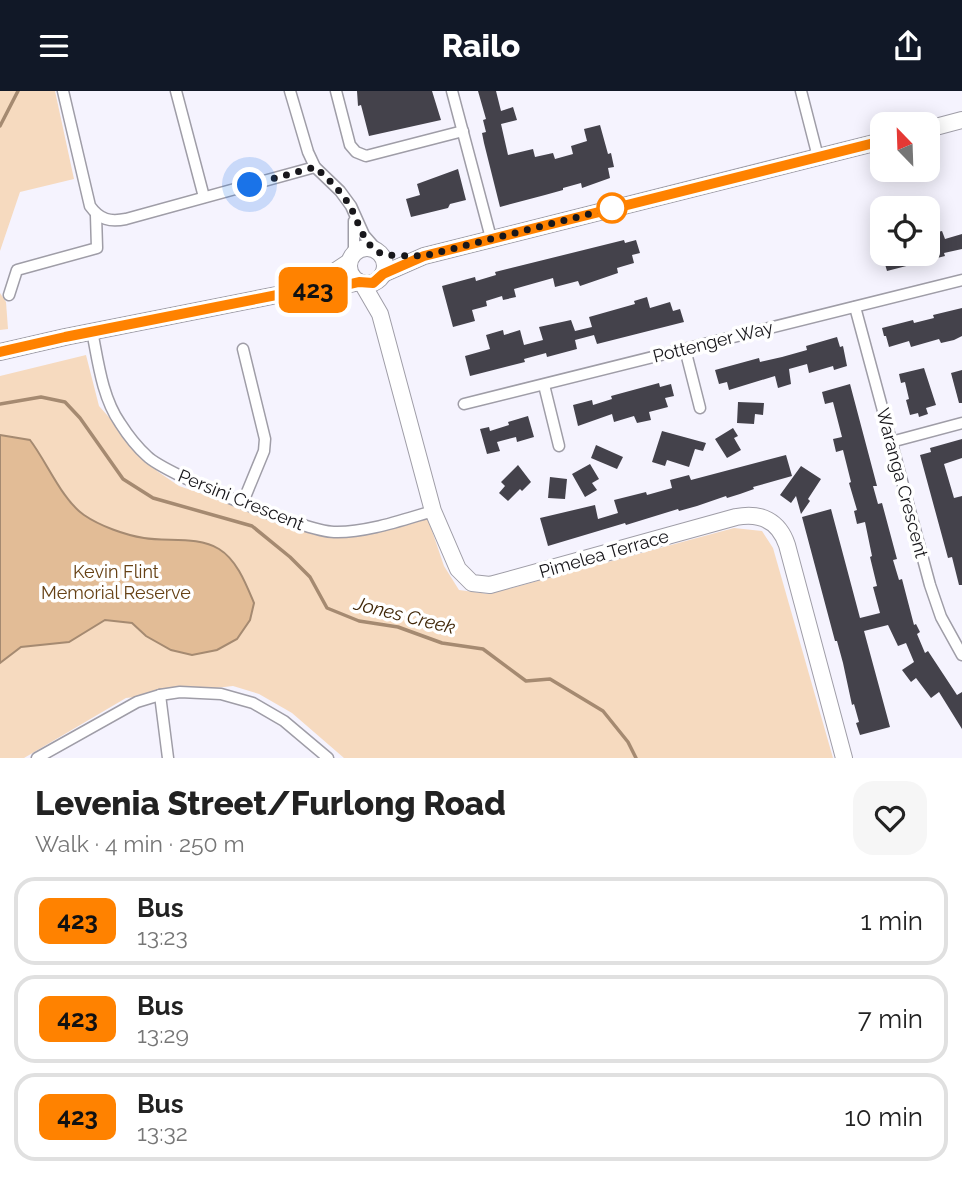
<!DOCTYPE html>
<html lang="en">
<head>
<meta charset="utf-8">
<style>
	:root { --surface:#fff; --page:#f6f6f6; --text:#222; --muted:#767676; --line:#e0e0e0; --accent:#111827 }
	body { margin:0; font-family:Raleway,sans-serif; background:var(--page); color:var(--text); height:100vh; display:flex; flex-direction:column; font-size:26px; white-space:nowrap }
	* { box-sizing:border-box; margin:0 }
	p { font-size:23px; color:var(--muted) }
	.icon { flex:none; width:38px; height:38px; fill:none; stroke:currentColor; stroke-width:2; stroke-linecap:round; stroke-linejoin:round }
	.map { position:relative; height:667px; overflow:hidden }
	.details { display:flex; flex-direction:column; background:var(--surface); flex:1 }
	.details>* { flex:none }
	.badge { padding:0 14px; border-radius:10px; font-size:24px; line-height:46px }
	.needle { width:46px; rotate:337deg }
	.fabs { position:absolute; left:870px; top:21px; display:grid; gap:14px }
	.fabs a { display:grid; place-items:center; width:70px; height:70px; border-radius:14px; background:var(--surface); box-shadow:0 4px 18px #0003; font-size:35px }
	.you { position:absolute; width:35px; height:35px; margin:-18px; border:5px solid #fff; border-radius:50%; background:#1a73e8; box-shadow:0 0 0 10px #1a73e833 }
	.map>.badge { position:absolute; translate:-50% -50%; box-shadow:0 0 0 4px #fff }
	.round { display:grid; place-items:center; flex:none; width:74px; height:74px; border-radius:21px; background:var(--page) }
	.headline { display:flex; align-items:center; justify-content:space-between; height:119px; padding:0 35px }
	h1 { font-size:33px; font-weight:800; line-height:52px }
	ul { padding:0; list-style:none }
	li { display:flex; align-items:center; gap:21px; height:88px; margin:0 14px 10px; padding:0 21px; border:4px solid var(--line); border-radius:21px }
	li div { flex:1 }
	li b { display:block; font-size:26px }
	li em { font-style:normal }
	li .badge { min-width:77px; font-weight:700; text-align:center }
	header { display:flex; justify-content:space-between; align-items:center; height:91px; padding:0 35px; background:var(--accent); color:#fff; font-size:32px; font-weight:800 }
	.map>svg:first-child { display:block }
	.green { fill:#f6dabf }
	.water { fill:#e2bc96; stroke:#a58a71; stroke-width:2 }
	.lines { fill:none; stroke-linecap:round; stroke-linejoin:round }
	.stream { stroke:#a58a71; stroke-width:3.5 }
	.building { fill:#44424b }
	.street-casing { stroke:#9f9da7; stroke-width:13 }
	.secondary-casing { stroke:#9f9da7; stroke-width:18 }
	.street { stroke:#fff; stroke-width:10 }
	.secondary { stroke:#fff; stroke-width:16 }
	.line-casing { stroke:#fff; stroke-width:16 }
	.line { stroke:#ff8200; stroke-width:10 }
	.walk { stroke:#18171b; stroke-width:7; stroke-dasharray:0 12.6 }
	.stop-dot { fill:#fff; stroke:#ff8200; stroke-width:3.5 }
	.labels { text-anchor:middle; stroke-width:7; stroke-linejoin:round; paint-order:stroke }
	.street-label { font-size:18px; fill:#18171b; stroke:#fff }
	.park-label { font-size:18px; fill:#664115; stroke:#fff }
	.water-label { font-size:19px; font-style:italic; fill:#3f2607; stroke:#fff }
</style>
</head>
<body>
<header><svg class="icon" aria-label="menu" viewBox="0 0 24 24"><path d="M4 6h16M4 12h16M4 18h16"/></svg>Railo<svg class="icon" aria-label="share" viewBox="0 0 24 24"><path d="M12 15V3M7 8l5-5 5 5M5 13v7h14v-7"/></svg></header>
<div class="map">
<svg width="962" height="667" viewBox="0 0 962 667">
	<rect width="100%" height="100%" fill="#f5f3fe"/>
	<!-- green -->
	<g class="green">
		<path d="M0 0H55L74 88 20 101 0 160Z"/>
		<path d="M0 202 6 211 8 238 0 239Z"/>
		<path d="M86 264 99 315 157 380 179 395 329 446 363 444 428 428 444 475 459 499 489 503 734 437 762 440 773 457 833 667H344L292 622 259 603 233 595 126 607 24 667H0V285Z"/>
	</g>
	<!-- water -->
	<path class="water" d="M0 344 30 349C47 371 62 409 84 424 100 435 125 444 144 447 167 451 198 445 219 458 237 469 246 493 254 512L250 529 237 548 217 559 192 564 171 559 146 545 132 532 105 529 69 551 21 556 0 572Z"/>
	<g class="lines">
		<!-- stream -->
		<g class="stream">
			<path d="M0 35 18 0"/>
			<path d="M0 313 41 306 65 311 80 327 123 388 153 407 252 435 290 466 310 486 327 517 359 530 398 536 442 552 483 558 526 590 550 588 603 620 628 651 636 667"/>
		</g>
	</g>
	<!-- building -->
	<g class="building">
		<path d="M357 0H432L441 29 369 45 361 14 358 15Z"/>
		<path d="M478 0H496L501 20 513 16 517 29 501 33 508 64 533 58 535 66 553 62 555 68 573 63 571 55 587 50 584 38 600 34 608 63 611 62 614 76 608 77 610 87 582 97 581 92 563 97V99L545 104 500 116 484 52 482 42 486 41 483 29 486 28Z"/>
		<path d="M458 78 466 109 450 113 448 117 411 126 406 108 420 104 417 93Z"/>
		<path d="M942 140 945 148 962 143V158L944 162 945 165 887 180 882 163H935L930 143Z"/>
		<path d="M624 149 625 152 636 149 640 162 632 164 634 172 617 177 618 182 580 195 578 190 555 196 553 187 514 198 516 206 503 209 502 205 486 210 487 215 472 219 475 230 453 236 442 195 475 186 476 190 496 184 495 181Z"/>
		<path d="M647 206 650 217 670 211 673 220 680 218 684 231 597 253 594 244 575 249 577 258 547 266 546 262 524 268 525 271 470 285 465 265 490 258 486 244 503 239 504 244 520 239 524 254 543 249 539 236 571 229 575 240 592 236 589 226 635 213 634 210Z"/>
		<path d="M962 217V245L954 249 941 252 939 248 911 256 909 250 889 256 886 245H884L882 237 913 229 914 232 934 227 933 224Z"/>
		<path d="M837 246 840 256 843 255 847 275 834 279 833 275 809 282 807 273 789 278 791 293 778 297 775 285 729 299 727 291 719 293 715 279 759 267 760 271 782 266 807 259 806 255Z"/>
		<path d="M924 277 936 314 926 317 928 323 919 326 918 322 910 324 906 309 909 308 905 291 901 292 899 283Z"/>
		<path d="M962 279V312H959L951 282Z"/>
		<path d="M659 292 660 296 671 293 674 305 665 307 668 316 649 321 651 329 637 332 634 325 614 331 612 323 578 335 573 314 592 309 593 314 612 308 611 305Z"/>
		<path d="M850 293 877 395H873L878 413 882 412 897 468 893 469 899 489 902 488 914 534 916 533 920 541 917 543 925 562 928 560 957 604 962 601V638L939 601 931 607 916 587 911 591 902 579 914 571 906 552 898 555 888 534 864 540 890 636 860 644 856 632 859 631 854 613 852 614 843 572 837 550H835L802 426 831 418 860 527 880 522 873 496 877 495 870 466 872 465 865 431 857 433 854 420 857 419 849 392 851 391 843 359 836 361 833 348 842 346 833 311 825 313 822 301Z"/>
		<path d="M738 311 764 312 763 324 755 323 754 333 737 332Z"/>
		<path d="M528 325 534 346 517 351 516 346 497 351 500 360 487 363 480 338 489 336 490 340 509 334 508 331Z"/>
		<path d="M733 337 738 345 734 347 741 359 727 367 715 348Z"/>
		<path d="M662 340 706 352 703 360 695 358 689 376 667 369 665 375 652 371Z"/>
		<path d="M962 348V367L944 373 954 407 962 405V494H959L952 466 948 467 920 364 931 361 930 357Z"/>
		<path d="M596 354 623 366 617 378 591 367Z"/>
		<path d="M786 364 792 385 753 396 754 398 740 403 727 407 726 405 697 415 679 420 678 418 626 434 625 432 548 455 540 427 595 414 598 428 618 422 614 409 646 401 647 404 672 397 670 389 689 384 691 389Z"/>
		<path d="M590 373 599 388 592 392 597 399 585 406 572 383Z"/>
		<path d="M518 374 531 391 522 400 520 398 508 410 499 402 505 395 501 391Z"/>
		<path d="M801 375 821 388 808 408 810 410 801 423 796 405 791 412 780 404Z"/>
		<path d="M550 386 567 388 565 408 548 407Z"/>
	</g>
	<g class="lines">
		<!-- street casing -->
		<g class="street-casing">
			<g id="street">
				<path d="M63 0 90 115C100 129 110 131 126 128L315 76"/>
				<path d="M176 0 204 106"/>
				<path d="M290 0 308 61 315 76 340 100 351 115 364 144 378 160"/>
				<path d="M336 0 350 54 356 61 366 65 463 40"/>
				<path d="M452 0 491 147"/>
				<path d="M801 0 818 66"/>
				<path d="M354 162V130"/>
				<path d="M9 204 17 179 97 157 96 124"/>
				<path d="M855 216 930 494 941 526 962 564"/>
				<path d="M92 240C98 270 102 306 120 332 127 343 137 356 147 365 166 384 307 441 334 441 366 442 402 429 433 420"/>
				<path d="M685 258 700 317"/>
				<path d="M544 294 559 355"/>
				<path d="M464 313 962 189"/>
				<path d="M891 351 962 332"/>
				<path d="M243 411 264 360 265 348 243 258"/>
				<path d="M160 604 168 667"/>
				<path d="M37 667 137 611 160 604 180 601 221 603 253 612 284 630 328 667"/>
			</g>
		</g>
		<!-- secondary casing -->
		<g class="secondary-casing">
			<g id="secondary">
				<path d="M928 38 962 29"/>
				<circle cx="367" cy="175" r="18"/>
				<path d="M383 183 424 165 882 50"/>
				<path d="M362 192 380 223 433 420 458 478 472 492 490 494 736 426C761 421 779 430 787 454L844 667"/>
				<path d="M306 196 325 187 349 171"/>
				<path d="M0 261 65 246 297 200 333 197 359 191"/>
			</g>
		</g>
		<!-- street -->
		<use href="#street" class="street"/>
		<!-- secondary -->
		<use href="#secondary" class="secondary"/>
	</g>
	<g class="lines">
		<!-- line casing -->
		<g class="line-casing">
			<path id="line" d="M0 261 65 246 297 200 333 197 359 191 373 192 383 183 424 165 882 50"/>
		</g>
		<!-- line -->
		<use href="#line" class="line"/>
		<!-- walk -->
		<path class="walk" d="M250 94 315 76C327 87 339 98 348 112 358 127 362 153 380 162 389 166 414 164 424 165L617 116 612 117"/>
	</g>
	<!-- markers -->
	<circle class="stop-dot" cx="612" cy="117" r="14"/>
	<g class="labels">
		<!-- street labels -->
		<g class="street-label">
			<text transform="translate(713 251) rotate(-14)" y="6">Pottenger Way</text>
			<text transform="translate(902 392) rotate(75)" y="6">Waranga Crescent</text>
			<text transform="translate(241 409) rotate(22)" y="6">Persini Crescent</text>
			<text transform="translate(604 463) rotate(-16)" y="6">Pimelea Terrace</text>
		</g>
		<!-- park labels -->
		<g class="park-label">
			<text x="116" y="487">Kevin Flint<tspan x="116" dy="21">Memorial Reserve</tspan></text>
		</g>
		<!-- water labels -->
		<g class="water-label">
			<text transform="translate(405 524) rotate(14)" y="7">Jones Creek</text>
		</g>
	</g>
</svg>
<div class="fabs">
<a><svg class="needle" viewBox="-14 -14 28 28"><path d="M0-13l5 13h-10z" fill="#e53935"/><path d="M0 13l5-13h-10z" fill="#767676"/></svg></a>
<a><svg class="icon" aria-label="locate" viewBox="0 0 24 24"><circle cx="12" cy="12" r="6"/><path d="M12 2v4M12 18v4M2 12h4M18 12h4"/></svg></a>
</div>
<div class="you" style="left:250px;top:94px"></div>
<b class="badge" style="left:313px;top:199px;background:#ff8200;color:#111">423</b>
</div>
<section class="details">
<div class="headline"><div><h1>Levenia Street/Furlong Road</h1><p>Walk · 4 min · 250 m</p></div><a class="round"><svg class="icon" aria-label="heart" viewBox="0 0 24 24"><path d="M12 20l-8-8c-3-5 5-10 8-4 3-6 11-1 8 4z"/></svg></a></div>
<ul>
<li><span class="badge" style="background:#ff8200;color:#111">423</span><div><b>Bus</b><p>13:23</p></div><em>1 min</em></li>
<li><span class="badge" style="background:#ff8200;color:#111">423</span><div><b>Bus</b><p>13:29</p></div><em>7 min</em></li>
<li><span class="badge" style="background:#ff8200;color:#111">423</span><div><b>Bus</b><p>13:32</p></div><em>10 min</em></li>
</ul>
</section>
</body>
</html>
